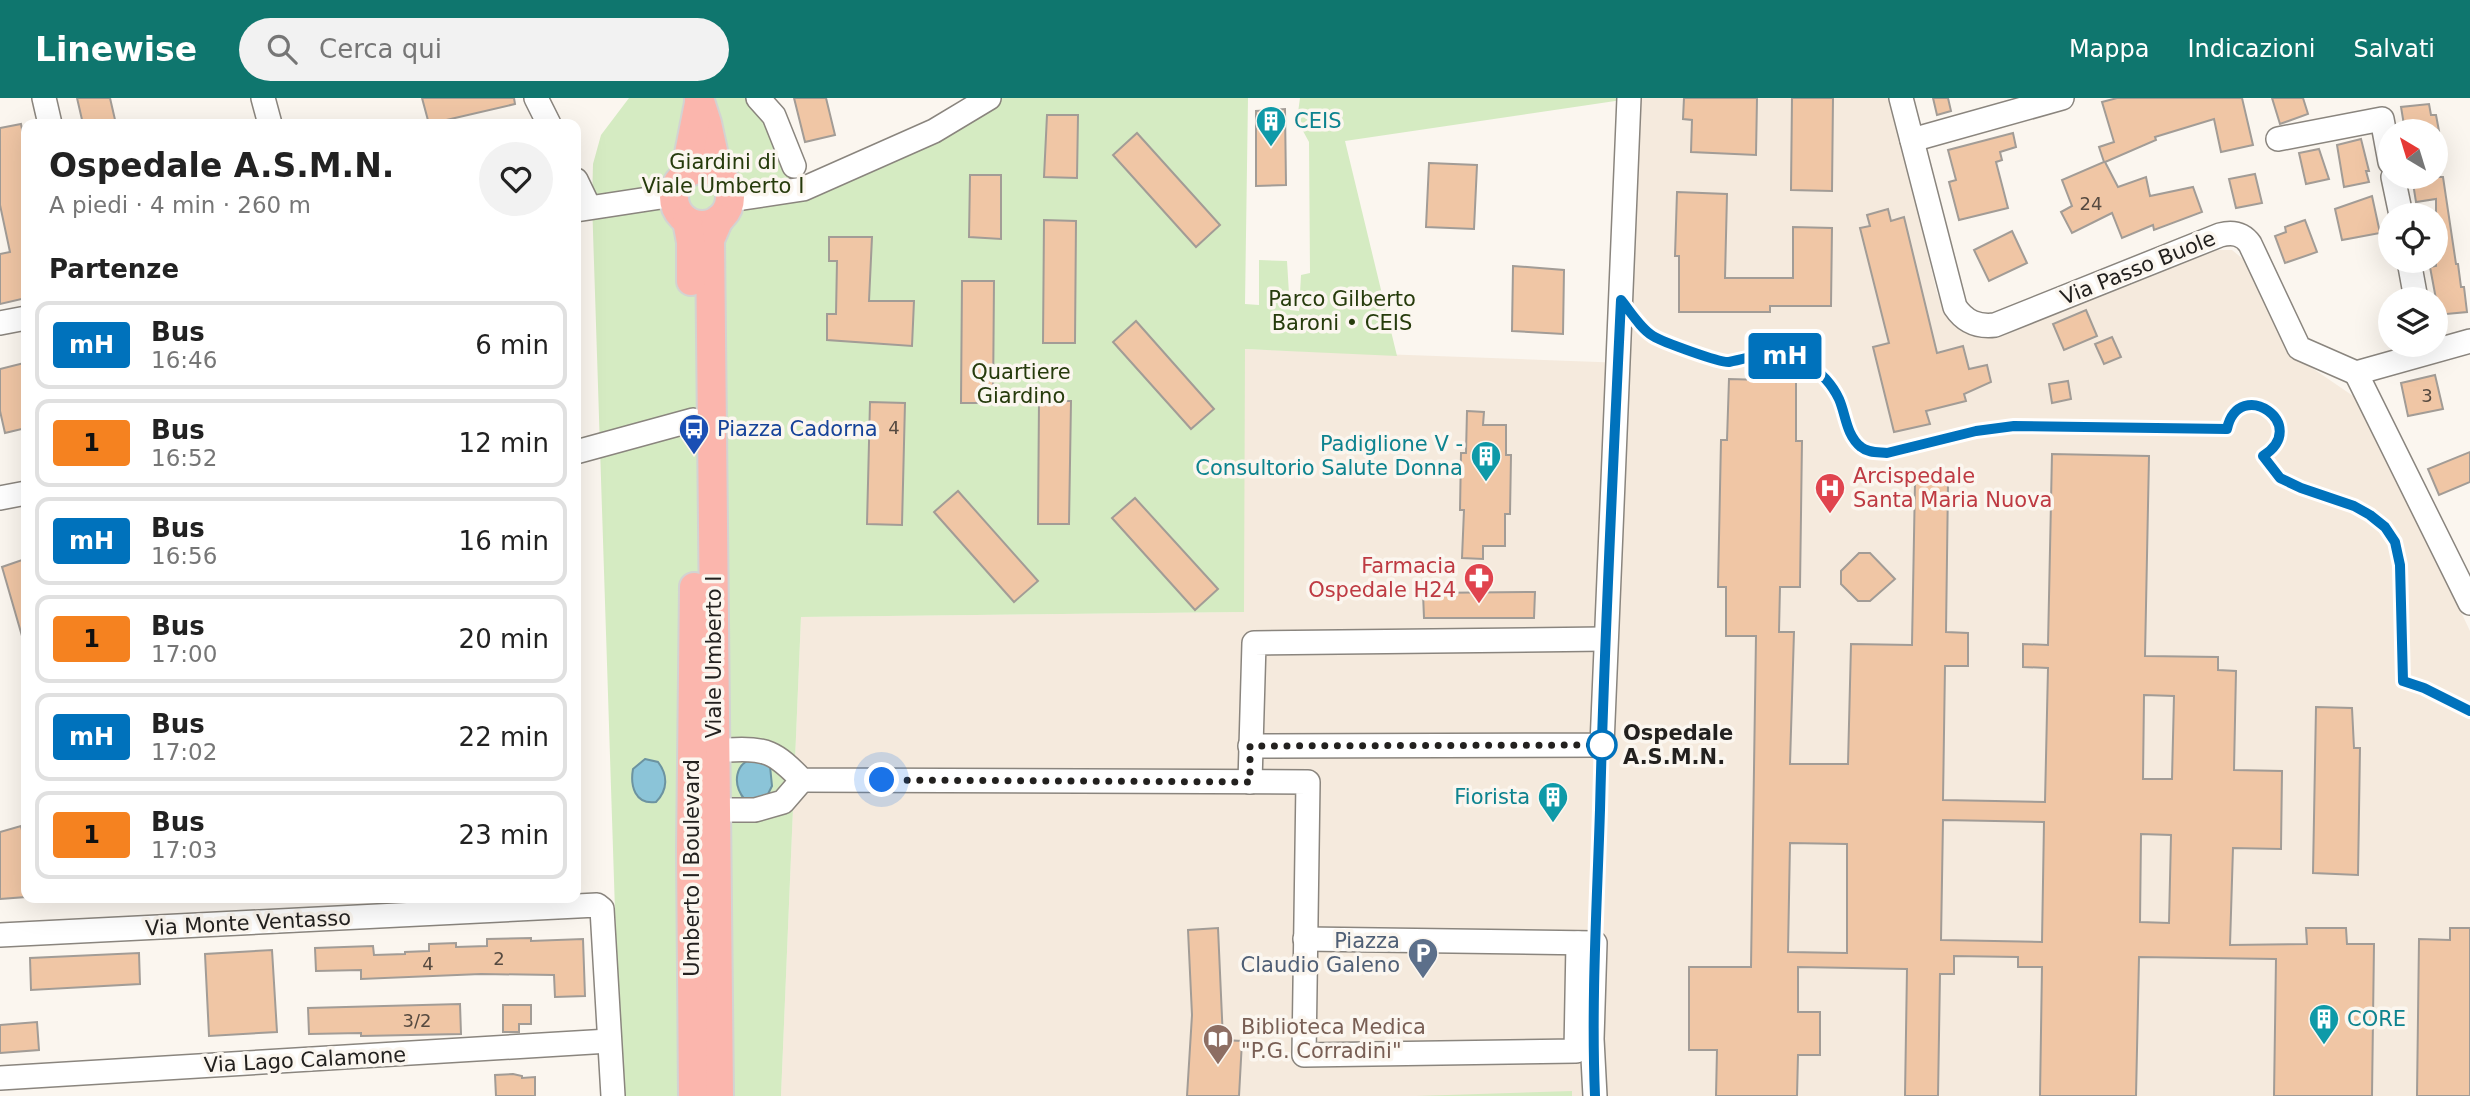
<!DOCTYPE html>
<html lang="it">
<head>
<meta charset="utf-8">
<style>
	:root { --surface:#fff; --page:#f2f2f2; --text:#222; --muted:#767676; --line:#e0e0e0; --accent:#0f766e }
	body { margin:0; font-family:"DejaVu Sans",sans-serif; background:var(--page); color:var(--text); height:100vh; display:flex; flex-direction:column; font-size:26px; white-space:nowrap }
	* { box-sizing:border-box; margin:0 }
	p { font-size:23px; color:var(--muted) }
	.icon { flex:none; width:38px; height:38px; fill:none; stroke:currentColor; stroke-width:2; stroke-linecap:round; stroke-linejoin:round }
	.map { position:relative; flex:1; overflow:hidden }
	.sheet { position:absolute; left:21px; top:21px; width:560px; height:784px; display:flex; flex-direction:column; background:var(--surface); border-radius:14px; box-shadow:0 7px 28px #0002 }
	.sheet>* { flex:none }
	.badge { padding:0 14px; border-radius:5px; font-size:24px; line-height:46px }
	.needle { width:46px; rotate:322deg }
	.tools { position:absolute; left:2378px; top:21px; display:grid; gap:14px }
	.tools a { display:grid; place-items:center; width:70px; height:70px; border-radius:50%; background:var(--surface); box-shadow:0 7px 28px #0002; font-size:35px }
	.you { position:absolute; width:35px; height:35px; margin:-18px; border:5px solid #fff; border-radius:50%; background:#1a73e8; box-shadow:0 0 0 10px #1a73e833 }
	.map>.badge { position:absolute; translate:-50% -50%; box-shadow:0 0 0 4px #fff }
	h2 { padding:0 28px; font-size:26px; line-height:63px }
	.round { display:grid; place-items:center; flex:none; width:74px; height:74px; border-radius:37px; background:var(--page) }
	.summary { display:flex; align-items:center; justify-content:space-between; height:119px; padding:0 28px }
	h1 { font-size:33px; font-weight:700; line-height:52px }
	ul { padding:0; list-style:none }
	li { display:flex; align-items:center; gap:21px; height:88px; margin:0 14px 10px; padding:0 14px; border:4px solid var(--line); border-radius:14px }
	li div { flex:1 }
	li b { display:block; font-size:26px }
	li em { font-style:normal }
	li .badge { min-width:77px; font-weight:700; text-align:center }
	header { display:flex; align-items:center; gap:42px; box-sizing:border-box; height:98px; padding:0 35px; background:var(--accent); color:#fff }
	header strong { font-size:33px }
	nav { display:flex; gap:38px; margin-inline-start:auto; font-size:24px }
	.search { width:490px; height:63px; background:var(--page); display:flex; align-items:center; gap:18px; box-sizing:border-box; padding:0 24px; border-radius:38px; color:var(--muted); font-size:26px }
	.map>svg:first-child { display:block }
	.built { fill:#f5eadd }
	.green { fill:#d5ebc2 }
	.water { fill:#8bc4d8; stroke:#6c93a0; stroke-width:2 }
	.building { fill:#f0c6a5; stroke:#a29c96; stroke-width:2; fill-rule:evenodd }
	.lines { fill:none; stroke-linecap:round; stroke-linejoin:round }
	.minor-casing { stroke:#8a857e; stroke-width:26 }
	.major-casing { stroke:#d3d3d2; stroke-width:32 }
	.minor { stroke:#fff; stroke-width:23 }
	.major { stroke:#fbb6ad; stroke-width:28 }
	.line-casing { stroke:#fff; stroke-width:16 }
	.line { stroke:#0072bc; stroke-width:10 }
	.walk { stroke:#23211f; stroke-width:7; stroke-dasharray:0 12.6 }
	.stop-dot { fill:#fff; stroke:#0072bc; stroke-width:3.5 }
	.labels { text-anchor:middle; stroke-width:7; stroke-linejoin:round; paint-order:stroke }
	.number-label { font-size:18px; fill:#564a40 }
	.culture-label { font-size:21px; fill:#0d838f; stroke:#fbf6ef; text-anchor:start }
	.park-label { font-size:21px; fill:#263b0c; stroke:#fbf6ef }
	.street-label { font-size:21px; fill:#23211f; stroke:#fbf6ef }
	.transit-label { font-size:21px; fill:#164399; stroke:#fbf6ef; text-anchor:start }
	.health-label { font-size:21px; fill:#be3a42; stroke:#fbf6ef; text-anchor:start }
	.stop-label { font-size:21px; font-weight:bold; fill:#23211f; stroke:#fbf6ef; text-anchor:start }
	.service-label { font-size:21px; fill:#4e5e75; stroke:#fbf6ef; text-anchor:end }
	.education-label { font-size:21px; fill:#785e54; stroke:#fbf6ef; text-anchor:start }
</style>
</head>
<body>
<header>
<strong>Linewise</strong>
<div class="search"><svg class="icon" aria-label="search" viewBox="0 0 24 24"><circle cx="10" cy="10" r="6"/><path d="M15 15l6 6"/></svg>Cerca qui</div>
<nav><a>Mappa</a><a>Indicazioni</a><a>Salvati</a></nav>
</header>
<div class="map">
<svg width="2470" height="998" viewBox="0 0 2470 998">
	<rect width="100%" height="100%" fill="#fbf6ef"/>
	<!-- built -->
	<path class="built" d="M1636 0H1891L1937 195 1946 215 1978 237 1997 240 2211 152H2232L2243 161 2290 255 2362 304 2470 533V998H781L801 519 1243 514V251L1625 265Z"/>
	<!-- green -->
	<g class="green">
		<path d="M629 0H770L794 47 803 96 945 33 1001 0H1248L1245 206 1259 207V162L1287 163 1290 212 1299 213 1301 177 1310 175 1309 44 1297 22 1300 0H1623L1622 2 1345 43 1397 258 1245 251 1244 514 801 519 781 998H621L592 103 593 66 601 37Z"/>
		<path d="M1572 993V998H1416Z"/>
	</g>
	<!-- water -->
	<g class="water">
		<path d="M756 659 770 668 772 688 767 698 745 702C732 686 734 665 756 659Z"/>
		<path d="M645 661 658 664C668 677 668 692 656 704 635 707 630 688 633 671Z"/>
	</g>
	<!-- building -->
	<g class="building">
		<path d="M77 0H110L116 26H83Z"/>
		<path d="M422 0H514L515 6 429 26Z"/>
		<path d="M794 0H826L835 37 805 44Z"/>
		<path d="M1684 0H1757L1756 57 1691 54 1692 22 1683 21Z"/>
		<path d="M1792 0H1833L1832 93 1791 92Z"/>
		<path d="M1933 0H1948L1951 13 1937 17Z"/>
		<path d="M2117 0H2242L2253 47 2221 54 2214 21 2155 39 2156 42 2105 64 2118 89 2146 79 2150 98 2193 89 2202 114 2154 132 2153 127 2122 140 2112 115 2072 135 2061 114 2072 108 2062 82 2104 64 2099 49 2114 44 2102 4Z"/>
		<path d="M2272 0H2303L2308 16 2280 26Z"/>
		<path d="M2429 6 2431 17H2436L2439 33H2405L2401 9Z"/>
		<path d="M1285 11 1286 87 1256 88V13Z"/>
		<path d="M1047 17H1078L1077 80 1044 79Z"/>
		<path d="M21 26 26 53V200L0 206V156L10 154 0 107V30Z"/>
		<path d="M1137 35 1220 127 1196 149 1113 57Z"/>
		<path d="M2013 35 2016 49 2000 54 2002 62 1996 64 2008 110 1959 122 1949 84 1956 82 1948 52Z"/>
		<path d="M2361 41 2369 73H2366L2369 84 2344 89 2337 47Z"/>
		<path d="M2319 51 2329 81 2306 86 2299 55Z"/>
		<path d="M1429 65 1477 67 1474 131 1426 129Z"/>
		<path d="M2255 76 2262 105 2236 110 2229 81Z"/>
		<path d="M970 77H1001V141L969 139Z"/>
		<path d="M2412 79H2443L2456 166H2458L2461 189H2464L2467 214 2436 217V201L2430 169 2436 168V101L2416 104Z"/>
		<path d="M1677 94 1727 96 1725 180H1793V129L1832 130 1831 208H1770V214H1679V158H1675Z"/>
		<path d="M2372 98 2380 135 2342 142 2335 111Z"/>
		<path d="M1888 111 1891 123 1904 119 1937 255 1963 248 1969 271 1987 267 1991 284 1964 296 1966 303 1926 313 1930 326 1894 334 1873 249 1889 245 1860 130 1870 128 1867 117Z"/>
		<path d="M1044 122 1076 123 1075 245H1043Z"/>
		<path d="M2305 122 2317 154 2285 165 2275 138 2286 134 2285 129Z"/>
		<path d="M2012 133 2027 165 1989 183 1974 152Z"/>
		<path d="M829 139H872L869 203H914L912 248 827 242V216H836L837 163H829Z"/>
		<path d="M1513 168 1564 172 1563 236 1512 233Z"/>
		<path d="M962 183H994L993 305H961Z"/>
		<path d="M2086 212 2097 238 2064 252 2053 226Z"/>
		<path d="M1136 223 1214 311 1191 331 1113 244Z"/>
		<path d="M2112 239 2121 259 2104 266 2095 246Z"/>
		<path d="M24 265 26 330 5 335 0 313V271Z"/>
		<path d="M2435 277 2443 311 2408 318 2401 285Z"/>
		<path d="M1729 281 1796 283V343H1802L1800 489H1780L1779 534H1794L1790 666H1848L1851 546 1912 547 1915 384 1948 385 1946 534 1968 535V568H1945L1943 702 2045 704 2048 570 2023 569V546L2048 547 2052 356 2149 358 2145 558 2218 559V572L2236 573 2234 672 2282 673 2281 751 2233 750 2230 847 2307 846 2306 830H2346L2347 846H2374L2372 998H2274L2276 861 2139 859 2136 998H2040L2042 869H2018V859L1954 858V876H1940L1938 998H1905L1907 871 1798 869V914H1820V957H1798L1797 998H1716L1717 952H1689V869H1751L1756 538H1726V489H1718L1721 342H1727ZM2144 597 2174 598 2172 681H2143ZM1943 722 2044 724 2042 844 1941 842ZM2141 736 2171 737 2169 825 2140 824ZM1790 745 1847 746V855L1788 854Z"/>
		<path d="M2068 283 2071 301 2052 305 2049 286Z"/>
		<path d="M1039 303H1071L1069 426H1038Z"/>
		<path d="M870 304 905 305 902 427 867 426Z"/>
		<path d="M1467 313 1484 314 1483 327H1506V357H1511L1510 416H1505V448H1483V461L1462 460 1464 412H1460L1461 355H1466Z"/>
		<path d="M2470 354V384L2439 397 2428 371Z"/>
		<path d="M958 393 1038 483 1014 504 934 414Z"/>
		<path d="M1135 400 1218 491 1195 512 1112 420Z"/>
		<path d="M1859 455H1870L1895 481 1870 503H1858L1841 486V473Z"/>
		<path d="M22 462 26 477V537L22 538 2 469Z"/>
		<path d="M1535 494 1534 520H1424L1423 495Z"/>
		<path d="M2316 609 2352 610 2354 650H2360L2358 777 2313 775Z"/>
		<path d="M21 728 26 750V799L0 801V734Z"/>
		<path d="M1218 830 1223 942 1242 943 1239 998H1187L1192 917 1188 832Z"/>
		<path d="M2450 830H2470V998H2417L2419 841 2450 842Z"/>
		<path d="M531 840V843L583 841 585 898 555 899 554 877 481 876 361 881V872L316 873 315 850 373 848 374 857 405 856V854L429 853V846L456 845V849L487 848V841Z"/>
		<path d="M272 852 277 934 209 938 205 856Z"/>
		<path d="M139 855 140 886 31 892 30 860Z"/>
		<path d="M460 906 461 936 361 938V935L309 936 308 910Z"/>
		<path d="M503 907H531V926H519V934H503Z"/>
		<path d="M37 924 39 952 0 955V927Z"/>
		<path d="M513 976 522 978V980L535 979V998H496L495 977Z"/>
	</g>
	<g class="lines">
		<!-- minor casing -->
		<g class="minor-casing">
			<g id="minor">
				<path d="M44 0 50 26"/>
				<path d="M263 0 270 26"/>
				<path d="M536 0 549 26"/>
				<path d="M758 0 774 18 794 68"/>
				<path d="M1901 0 1955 209C1965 224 1978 229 1995 227L2220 137C2232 134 2242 135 2250 146L2299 250 2356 275 2470 243"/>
				<path d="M2278 41 2382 21 2390 64"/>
				<path d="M1912 42 2062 0"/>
				<path d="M2393 79 2401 117"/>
				<path d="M576 82 589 109"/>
				<path d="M730 102 803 91 934 33 989 0"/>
				<path d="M576 112 674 97"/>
				<path d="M2409 163 2416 201"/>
				<path d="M0 225 26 220"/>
				<path d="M2356 275 2470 505"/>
				<path d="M576 354 693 322"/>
				<path d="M0 400 26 395"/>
				<path d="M1250 648 1602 647 1629 0"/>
				<path d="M728 652C766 649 776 655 802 682L1308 684 1304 957 1576 953 1578 845"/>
				<path d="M1250 684 1254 545 1605 541"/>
				<path d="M729 712H755L783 704 802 682"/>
				<path d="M0 837 597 807 602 811 613 998"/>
				<path d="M1305 841 1595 845 1592 941 1595 998"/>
				<path d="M0 980 609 943"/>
			</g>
		</g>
		<!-- major casing -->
		<g class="major-casing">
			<g id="major">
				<path d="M699 0 707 25 718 76"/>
				<circle cx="702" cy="99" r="28"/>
				<path d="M685 76 699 5"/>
				<path d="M719 121 710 142 719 998"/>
				<path d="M687 123 691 144V183"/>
				<path d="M693 998 691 752 694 489"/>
			</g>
		</g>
		<!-- minor -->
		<use href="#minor" class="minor"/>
		<!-- major -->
		<use href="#major" class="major"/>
	</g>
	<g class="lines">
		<!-- line casing -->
		<g class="line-casing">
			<path id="line" d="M1595 998C1591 902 1597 807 1600 712 1604 542 1613 372 1621 202 1630 213 1641 231 1653 238 1663 244 1720 265 1729 264 1764 257 1771 249 1806 266 1820 272 1833 288 1839 301 1846 317 1846 337 1861 349 1868 355 1878 354 1887 355L1976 333 2014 328 2227 331C2239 277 2312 327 2263 358L2280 380 2301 390 2354 408 2370 417 2385 429 2395 444 2400 467 2403 583 2424 590 2470 613"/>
		</g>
		<!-- line -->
		<use href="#line" class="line"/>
		<!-- walk -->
		<path class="walk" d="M882 682 1250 684V648L1602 647"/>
	</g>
	<!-- icons -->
	<defs>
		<g id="building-pin" transform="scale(1.575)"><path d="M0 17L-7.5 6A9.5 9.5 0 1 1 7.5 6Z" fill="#0f9aa8" stroke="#fbf6ef"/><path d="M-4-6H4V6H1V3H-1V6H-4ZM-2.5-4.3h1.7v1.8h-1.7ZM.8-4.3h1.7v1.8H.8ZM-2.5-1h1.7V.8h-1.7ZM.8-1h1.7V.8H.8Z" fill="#fff"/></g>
		<g id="bus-pin" transform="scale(1.575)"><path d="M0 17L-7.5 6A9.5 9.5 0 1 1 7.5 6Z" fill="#1a4fb4" stroke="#fbf6ef"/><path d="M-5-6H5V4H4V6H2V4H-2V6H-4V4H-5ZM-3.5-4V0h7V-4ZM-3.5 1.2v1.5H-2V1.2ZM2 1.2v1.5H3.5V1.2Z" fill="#fff"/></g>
		<g id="hospital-pin" transform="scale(1.575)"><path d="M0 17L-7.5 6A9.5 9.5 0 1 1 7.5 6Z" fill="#e0444e" stroke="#fbf6ef"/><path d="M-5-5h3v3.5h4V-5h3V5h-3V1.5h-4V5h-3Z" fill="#fff"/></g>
		<g id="pharmacy-pin" transform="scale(1.575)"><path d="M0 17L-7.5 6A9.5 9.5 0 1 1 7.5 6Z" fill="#e0444e" stroke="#fbf6ef"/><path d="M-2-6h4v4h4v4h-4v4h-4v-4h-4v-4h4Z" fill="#fff"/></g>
		<g id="parking-pin" transform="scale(1.575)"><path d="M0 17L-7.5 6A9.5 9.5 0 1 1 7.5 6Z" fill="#5c6f8a" stroke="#fbf6ef"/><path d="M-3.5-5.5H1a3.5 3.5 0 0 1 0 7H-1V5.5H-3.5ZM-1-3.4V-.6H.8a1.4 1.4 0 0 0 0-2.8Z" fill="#fff"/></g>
		<g id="library-pin" transform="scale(1.575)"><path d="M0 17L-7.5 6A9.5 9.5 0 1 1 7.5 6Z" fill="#8d6e63" stroke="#fbf6ef"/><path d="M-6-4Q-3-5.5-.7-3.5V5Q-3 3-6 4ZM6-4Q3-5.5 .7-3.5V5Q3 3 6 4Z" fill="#fff"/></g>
	</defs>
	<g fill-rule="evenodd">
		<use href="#building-pin" x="1271" y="23"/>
		<use href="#bus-pin" x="694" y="331"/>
		<use href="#building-pin" x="1486" y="358"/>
		<use href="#hospital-pin" x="1830" y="390"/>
		<use href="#pharmacy-pin" x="1479" y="480"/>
		<use href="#building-pin" x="1553" y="699"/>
		<use href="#parking-pin" x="1423" y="855"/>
		<use href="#building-pin" x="2324" y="921"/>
		<use href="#library-pin" x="1218" y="941"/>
	</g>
	<!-- markers -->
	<circle class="stop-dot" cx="1602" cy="647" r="14"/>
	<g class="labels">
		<!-- number labels -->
		<g class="number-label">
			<text x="2091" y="112">24</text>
			<text x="2427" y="304">3</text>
			<text x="894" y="336">4</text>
			<text x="499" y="867">2</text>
			<text x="428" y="872">4</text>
			<text x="417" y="929">3/2</text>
		</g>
		<!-- culture labels -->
		<g class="culture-label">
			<text x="1294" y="30">CEIS</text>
			<text x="1463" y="353" text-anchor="end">Padiglione V -<tspan x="1463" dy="24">Consultorio Salute Donna</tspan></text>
			<text x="1530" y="706" text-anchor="end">Fiorista</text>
			<text x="2347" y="928">CORE</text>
		</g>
		<!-- park labels -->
		<g class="park-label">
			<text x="723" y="71">Giardini di<tspan x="723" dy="24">Viale Umberto I</tspan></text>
			<text x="1342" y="208">Parco Gilberto<tspan x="1342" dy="24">Baroni • CEIS</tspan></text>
			<text x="1021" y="281">Quartiere<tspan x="1021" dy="24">Giardino</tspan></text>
		</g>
		<!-- street labels -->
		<g class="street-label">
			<text transform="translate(2138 170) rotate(-22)" y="7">Via Passo Buole</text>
			<text transform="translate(714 559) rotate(-90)" y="7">Viale Umberto I</text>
			<text transform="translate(692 770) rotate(-90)" y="7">Umberto I Boulevard</text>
			<text transform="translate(248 825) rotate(-3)" y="7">Via Monte Ventasso</text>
			<text transform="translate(305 962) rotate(-3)" y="7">Via Lago Calamone</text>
		</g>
		<!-- transit labels -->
		<g class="transit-label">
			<text x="717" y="338">Piazza Cadorna</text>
		</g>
		<!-- health labels -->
		<g class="health-label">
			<text x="1853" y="385">Arcispedale<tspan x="1853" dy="24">Santa Maria Nuova</tspan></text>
			<text x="1456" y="475" text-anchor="end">Farmacia<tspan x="1456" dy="24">Ospedale H24</tspan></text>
		</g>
		<!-- stop labels -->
		<g class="stop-label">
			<text x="1623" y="642">Ospedale<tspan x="1623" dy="24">A.S.M.N.</tspan></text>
		</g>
		<!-- service labels -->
		<g class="service-label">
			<text x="1400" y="850">Piazza<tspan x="1400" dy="24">Claudio Galeno</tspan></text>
		</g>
		<!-- education labels -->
		<g class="education-label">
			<text x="1241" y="936">Biblioteca Medica<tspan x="1241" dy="24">"P.G. Corradini"</tspan></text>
		</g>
	</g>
</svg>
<div class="tools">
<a><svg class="needle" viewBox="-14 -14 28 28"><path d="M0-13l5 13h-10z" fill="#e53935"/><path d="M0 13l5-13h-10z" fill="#767676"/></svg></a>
<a><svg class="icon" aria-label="locate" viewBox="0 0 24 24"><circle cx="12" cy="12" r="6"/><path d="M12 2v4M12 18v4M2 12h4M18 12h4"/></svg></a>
<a><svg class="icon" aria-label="layers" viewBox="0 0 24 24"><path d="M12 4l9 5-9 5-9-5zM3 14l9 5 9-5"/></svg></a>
</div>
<div class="you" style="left:882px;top:682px"></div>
<b class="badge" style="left:1785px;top:258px;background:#0072bc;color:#fff">mH</b>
<section class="sheet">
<div class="summary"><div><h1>Ospedale A.S.M.N.</h1><p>A piedi · 4 min · 260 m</p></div><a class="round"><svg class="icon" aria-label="heart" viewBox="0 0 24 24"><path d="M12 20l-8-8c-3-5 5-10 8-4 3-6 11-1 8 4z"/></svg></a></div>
<h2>Partenze</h2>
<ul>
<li><span class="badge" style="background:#0072bc;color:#fff">mH</span><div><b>Bus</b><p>16:46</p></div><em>6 min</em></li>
<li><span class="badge" style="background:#f58220;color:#111">1</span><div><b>Bus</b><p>16:52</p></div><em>12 min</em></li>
<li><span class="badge" style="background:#0072bc;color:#fff">mH</span><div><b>Bus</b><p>16:56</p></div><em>16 min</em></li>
<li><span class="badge" style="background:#f58220;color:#111">1</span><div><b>Bus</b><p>17:00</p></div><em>20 min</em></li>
<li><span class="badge" style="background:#0072bc;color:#fff">mH</span><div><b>Bus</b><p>17:02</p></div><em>22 min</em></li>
<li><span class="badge" style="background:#f58220;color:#111">1</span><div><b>Bus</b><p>17:03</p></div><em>23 min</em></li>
</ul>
</section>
</div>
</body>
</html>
